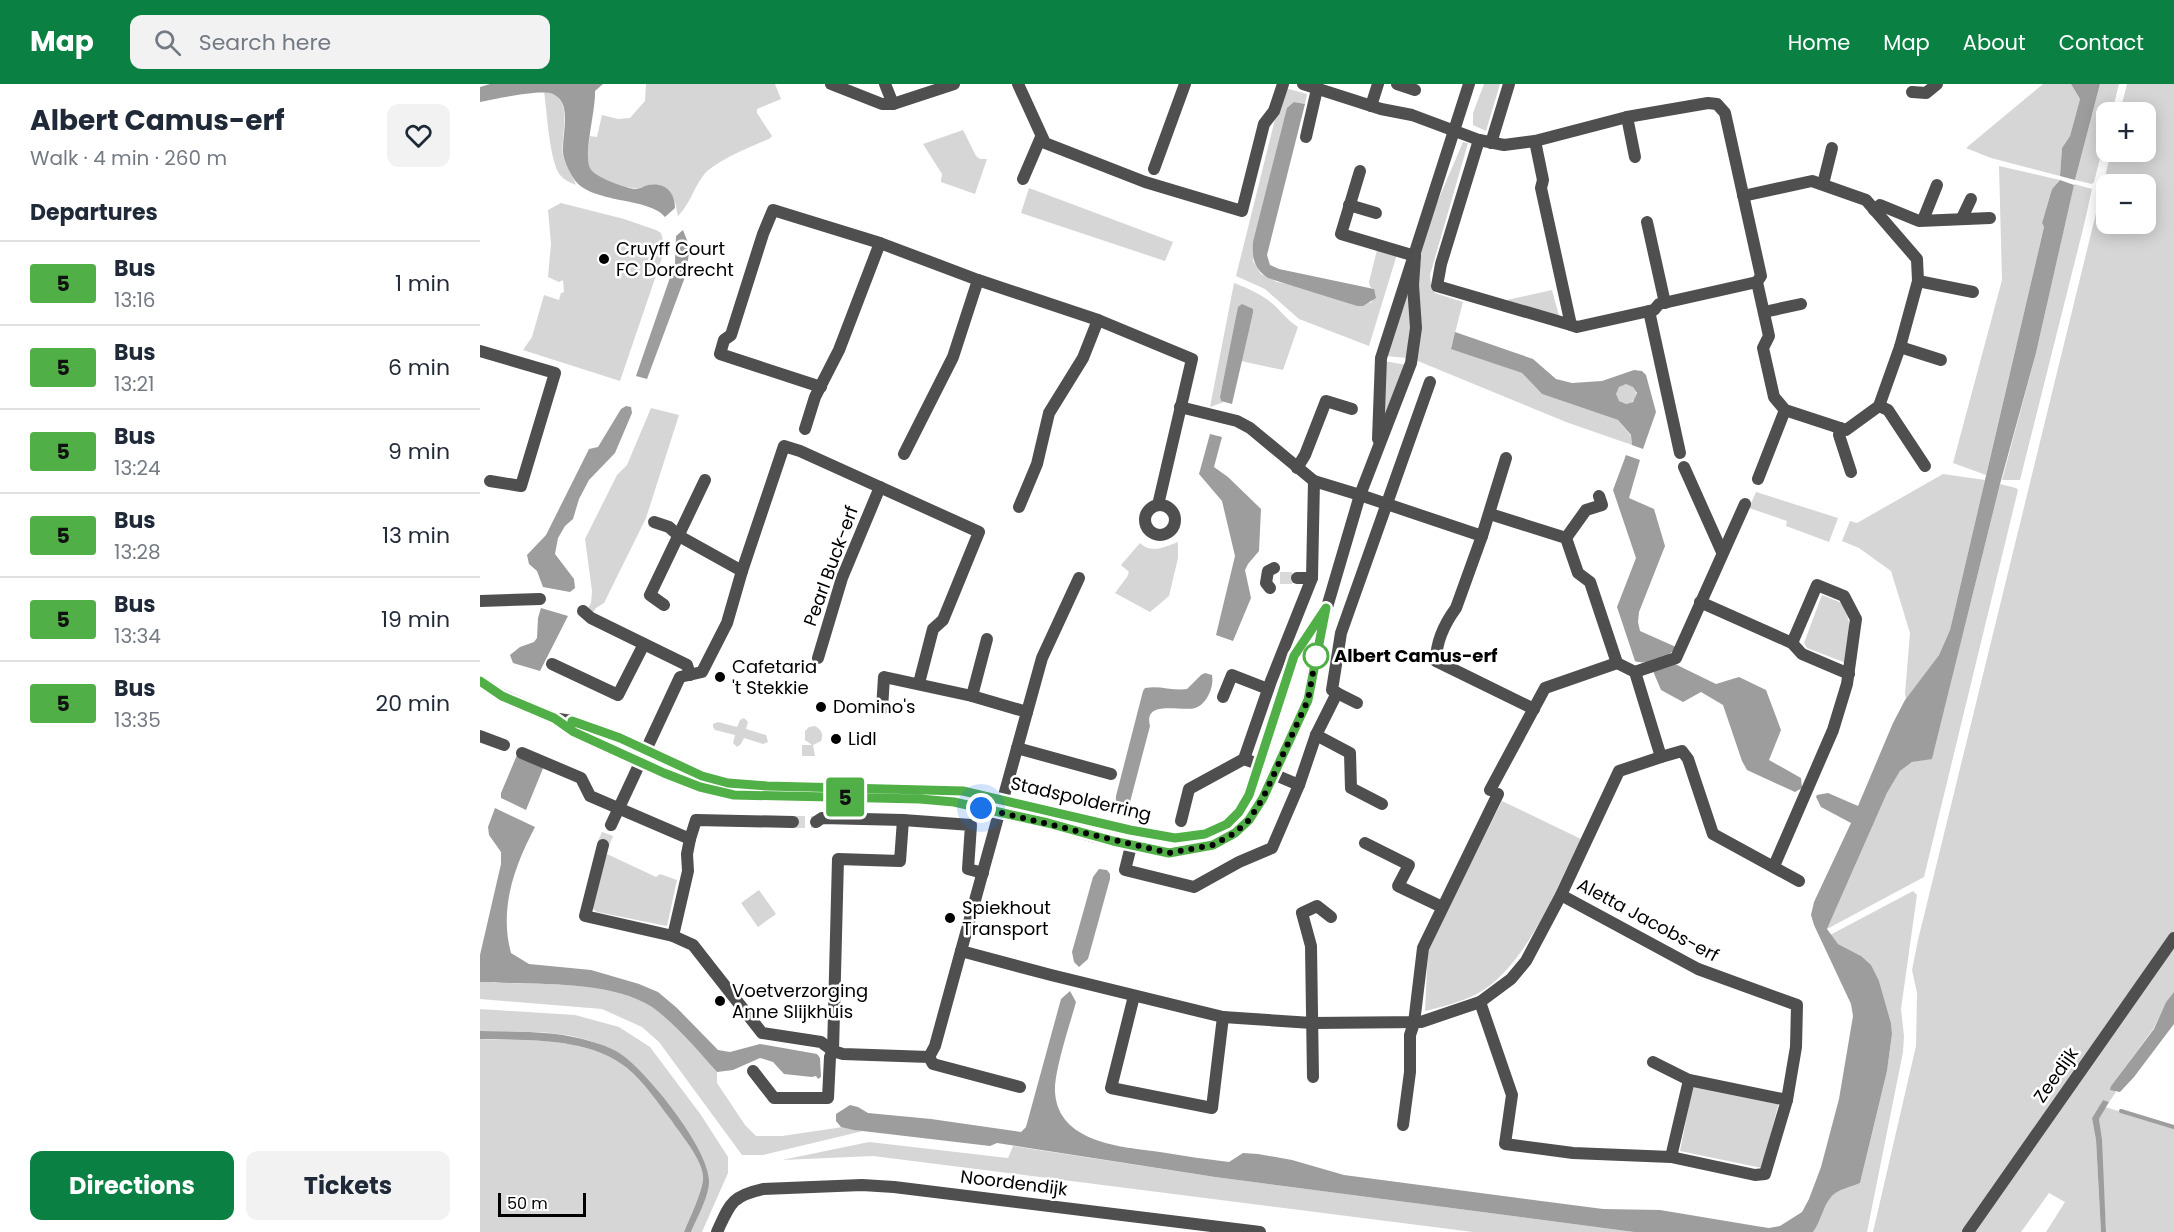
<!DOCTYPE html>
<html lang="en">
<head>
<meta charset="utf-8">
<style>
	:root { --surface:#fff; --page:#f2f2f3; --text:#1f2937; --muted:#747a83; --line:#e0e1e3; --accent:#0b8043 }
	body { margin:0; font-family:Poppins,sans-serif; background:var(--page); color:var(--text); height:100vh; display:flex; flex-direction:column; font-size:22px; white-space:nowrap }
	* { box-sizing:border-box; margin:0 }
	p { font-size:20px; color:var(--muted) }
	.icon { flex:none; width:33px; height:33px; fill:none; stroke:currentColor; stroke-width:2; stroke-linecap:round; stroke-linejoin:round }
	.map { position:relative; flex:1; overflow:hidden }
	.sheet { display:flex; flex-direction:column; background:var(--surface); width:480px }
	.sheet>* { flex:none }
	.badge { padding:0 12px; border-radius:4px; font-size:21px; line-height:39px }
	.tools { position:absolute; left:1616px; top:18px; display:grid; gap:12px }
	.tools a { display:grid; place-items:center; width:60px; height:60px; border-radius:12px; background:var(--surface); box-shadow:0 3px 15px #0003; font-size:30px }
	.scale { position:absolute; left:18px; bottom:15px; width:88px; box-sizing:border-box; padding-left:6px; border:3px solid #000; border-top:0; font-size:16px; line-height:21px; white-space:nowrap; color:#000; -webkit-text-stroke:4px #fff; paint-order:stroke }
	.you { position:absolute; width:30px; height:30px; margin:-15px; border:4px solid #fff; border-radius:50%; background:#1a73e8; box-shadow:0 0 0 9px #1a73e833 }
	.map>.badge { position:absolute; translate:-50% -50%; box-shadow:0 0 0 3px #fff }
	h2 { padding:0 30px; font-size:22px; line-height:54px }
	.round { display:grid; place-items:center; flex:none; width:63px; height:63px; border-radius:12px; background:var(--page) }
	.head { display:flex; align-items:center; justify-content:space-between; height:102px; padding:0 30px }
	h1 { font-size:28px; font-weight:700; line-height:45px }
	.action { display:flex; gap:12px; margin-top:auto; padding:12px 30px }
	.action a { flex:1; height:69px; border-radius:12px; background:var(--accent); color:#fff; font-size:24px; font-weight:700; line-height:69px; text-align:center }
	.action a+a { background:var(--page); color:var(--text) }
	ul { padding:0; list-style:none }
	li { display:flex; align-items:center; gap:18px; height:84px; padding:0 30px; border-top:2px solid var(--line) }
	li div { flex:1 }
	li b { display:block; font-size:22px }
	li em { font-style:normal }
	li .badge { min-width:66px; font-weight:700; text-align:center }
	header { display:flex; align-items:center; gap:36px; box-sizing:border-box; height:84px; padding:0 30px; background:var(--accent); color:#fff }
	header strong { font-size:28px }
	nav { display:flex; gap:33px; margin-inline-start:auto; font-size:21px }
	.search { width:420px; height:54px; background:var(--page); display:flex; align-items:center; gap:15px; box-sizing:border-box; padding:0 21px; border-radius:12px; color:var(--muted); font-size:22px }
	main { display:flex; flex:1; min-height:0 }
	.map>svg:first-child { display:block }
	.green { fill:#d6d6d6; fill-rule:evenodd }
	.water { fill:#9d9d9d; fill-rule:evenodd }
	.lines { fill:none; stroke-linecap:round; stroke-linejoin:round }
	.stream { stroke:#9d9d9d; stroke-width:4 }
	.minor-tunnel { stroke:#d9d9d9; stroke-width:12; stroke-dasharray:12 6; stroke-linecap:butt }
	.minor { stroke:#4f4f4f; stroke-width:12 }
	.tertiary { stroke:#4f4f4f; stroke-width:12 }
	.line-casing { stroke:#fff; stroke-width:14 }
	.line { stroke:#50af46; stroke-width:9 }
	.walk { stroke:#000; stroke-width:6; stroke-dasharray:0 10.8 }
	.poi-dot { fill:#000; stroke:#fff; stroke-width:2 }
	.stop-dot { fill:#fff; stroke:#50af46; stroke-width:3 }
	.labels { text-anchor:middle; stroke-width:5; stroke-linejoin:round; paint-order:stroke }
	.poi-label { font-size:18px; fill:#000; stroke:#fff; text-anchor:start }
	.street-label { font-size:18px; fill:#000; stroke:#fff }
	.stop-label { font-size:18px; font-weight:bold; fill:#000; stroke:#fff; text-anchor:start }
</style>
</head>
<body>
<header>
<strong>Map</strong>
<div class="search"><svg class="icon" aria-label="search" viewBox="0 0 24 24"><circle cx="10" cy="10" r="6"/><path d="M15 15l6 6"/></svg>Search here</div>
<nav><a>Home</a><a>Map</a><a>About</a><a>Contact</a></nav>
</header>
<main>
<section class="sheet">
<div class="head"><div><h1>Albert Camus-erf</h1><p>Walk · 4 min · 260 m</p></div><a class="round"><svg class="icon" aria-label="heart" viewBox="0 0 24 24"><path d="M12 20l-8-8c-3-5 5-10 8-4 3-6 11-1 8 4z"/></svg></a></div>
<h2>Departures</h2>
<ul>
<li><span class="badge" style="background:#50af46;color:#111">5</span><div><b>Bus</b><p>13:16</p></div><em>1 min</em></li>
<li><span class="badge" style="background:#50af46;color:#111">5</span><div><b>Bus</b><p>13:21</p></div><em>6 min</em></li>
<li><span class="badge" style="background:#50af46;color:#111">5</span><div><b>Bus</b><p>13:24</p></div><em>9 min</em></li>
<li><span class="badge" style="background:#50af46;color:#111">5</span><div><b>Bus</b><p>13:28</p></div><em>13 min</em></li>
<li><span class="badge" style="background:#50af46;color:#111">5</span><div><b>Bus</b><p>13:34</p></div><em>19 min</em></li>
<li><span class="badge" style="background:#50af46;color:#111">5</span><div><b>Bus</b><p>13:35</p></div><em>20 min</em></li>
</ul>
<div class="action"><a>Directions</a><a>Tickets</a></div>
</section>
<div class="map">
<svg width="1694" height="1148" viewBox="0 0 1694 1148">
	<rect width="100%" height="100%" fill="#fff"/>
	<!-- green -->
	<g class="green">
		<path d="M166 0H295L301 15 277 25V29L292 52 289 55C272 62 233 78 223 92 213 105 210 120 198 132L195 118 168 101C163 103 159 105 154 104 141 103 113 95 108 81 106 72 109 61 110 52L117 53 122 31 138 35 150 34 165 17Z"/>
		<path d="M1004 0H1020L1006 47 993 41V29Z"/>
		<path d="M1563 0H1591L1600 15 1590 52 1582 64 1580 92 1511 74 1486 64Z"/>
		<path d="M1620 0H1639L1632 28H1626V51L1614 98 1612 100 1595 96Z"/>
		<path d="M1647 0H1694V850L1483 1148H1393L1436 962 1437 909 1432 886 1438 856 1631 68H1665V28H1640ZM1626 100H1665V140H1626Z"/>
		<path d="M805 4 827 10 825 20 814 18 773 177 781 190 797 198 814 201 877 222 892 218 894 205 890 203 889 198 898 162 918 167 889 262 819 235 785 205 756 192 802 7Z"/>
		<path d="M64 7C98 12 78 54 84 75 87 84 93 92 96 101 89 98 82 95 78 88 69 69 67 29 64 7Z"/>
		<path d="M483 46 496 72 500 75H507L495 110 461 98 462 90 443 60Z"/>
		<path d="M983 58 988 59 950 191 951 201 955 209 983 218 971 264 1042 289 1062 310 1138 336 1151 352 1152 361 1086 338 933 275 941 168 950 135Z"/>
		<path d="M1519 82 1580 96 1572 105 1562 139 1564 143 1506 391 1473 379 1522 196Z"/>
		<path d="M1594 100 1612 105 1604 141 1540 396H1522L1556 269Z"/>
		<path d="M549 104 693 158 685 177 541 129Z"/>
		<path d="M81 119 144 135 176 146 181 149 183 156V171L140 297 43 266 52 253 64 211 79 216 81 209 84 208 83 196 79 198 68 193 71 160 68 126Z"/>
		<path d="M754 199C768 204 782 211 793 220 802 228 808 237 818 243L803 286 761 277 773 229 759 223 740 313 741 317 744 318 730 323Z"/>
		<path d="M929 202 931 255 927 274 906 272Z"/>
		<path d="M1072 206 1079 232 1028 220 1027 216Z"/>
		<path d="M904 277 927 281 900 351Z"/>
		<circle cx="1146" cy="310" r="10"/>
		<path d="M171 324 199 331 166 434 124 519 116 524 113 528 107 526 111 519 112 507 105 455 137 391 147 381Z"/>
		<path d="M1463 390 1505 396 1470 546 1459 571 1426 615 1425 610 1430 549 1411 487 1379 464 1362 457 1370 437 1377 439Z"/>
		<path d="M1520 400 1536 404 1538 406 1444 793 1347 845 1407 709 1420 687 1432 678 1452 674Z"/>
		<path d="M1276 408 1358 434 1349 458 1306 442 1307 437 1269 424Z"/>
		<path d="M698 458V474L689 512 670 528 635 509 647 493 649 488 641 481 660 459C671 470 685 463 698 458Z"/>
		<path d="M1342 511 1362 519C1374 544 1370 553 1366 579L1327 564 1324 559Z"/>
		<path d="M264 634 268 638 266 645 286 651 288 658 283 660 264 654 261 660 257 663 253 659 255 651 235 646 233 643V640L238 638 257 643 260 636Z"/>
		<path d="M335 642C341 645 344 650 341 657L333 661 335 672H322V661H332L325 656V647L329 643Z"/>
		<path d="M1022 717 1101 755C1076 804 1047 882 997 910 981 918 962 923 945 927L948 865Z"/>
		<path d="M127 770 176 793 180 790 197 796 187 842 117 828 113 825 112 818Z"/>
		<path d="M279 806 296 830 278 843 261 819Z"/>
		<path d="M1433 807 1437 811 1421 925 1424 952 1423 968 1387 1148H1333C1341 1138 1343 1120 1352 1112 1359 1105 1371 1103 1380 1099L1407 987 1412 950 1411 939 1399 897 1381 872 1358 860 1350 851Z"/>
		<path d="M1694 864V908L1686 918 1674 944 1631 1002 1636 1008 1629 1018 1623 1016 1612 1034 1616 1056 1621 1148H1566L1585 1118 1569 1109 1541 1148H1493Z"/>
		<path d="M0 898C50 901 129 895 172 923 197 940 217 966 237 988V999L265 1041 276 1052H302L363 1043 383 1047 283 1071H262L179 958 162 943 122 925 0 915Z"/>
		<path d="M0 925 95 931 139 943 170 963 221 1031 248 1073V1089L222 1148H211L229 1098C197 1034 170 968 92 952 62 946 31 948 0 947Z"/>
		<path d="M0 955C45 956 110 953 147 984 164 998 177 1018 191 1036 201 1051 225 1077 223 1096 221 1111 210 1133 204 1148H0Z"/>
		<path d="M1213 1001 1299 1018 1282 1084 1200 1067Z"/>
		<path d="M1625 1023 1694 1044V1148H1626L1619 1035Z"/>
		<path d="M389 1058 528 1074 533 1062 735 1093 1154 1148H993L393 1072 302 1076Z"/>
	</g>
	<!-- water -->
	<g class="water">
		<path d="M10 0H123L115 7C116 25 103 72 110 84 114 93 145 104 155 105 160 105 164 102 168 101 185 98 195 108 195 124L185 133C170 113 110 120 94 95 90 89 86 81 84 74 79 57 95 20 73 10 62 5 14 15 0 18V3Z"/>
		<path d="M1591 0H1620L1595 96 1580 92 1582 64 1590 52 1600 15Z"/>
		<path d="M814 18 825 20 787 171 790 181 799 185 894 205 896 214 883 222H877L788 194C774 185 772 174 773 158L807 24Z"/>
		<path d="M1580 96 1594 101 1556 269 1520 400 1452 675 1432 678 1420 687 1407 709 1347 845 1358 860 1381 872 1391 881 1399 897 1411 939 1412 950 1407 987 1380 1099C1371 1103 1359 1105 1352 1112 1343 1121 1341 1138 1333 1148H1154L735 1093 517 1059 510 1062 374 1046 361 1043 356 1037V1030L370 1021 378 1023 388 1029 451 1035 541 1048 546 1043 581 915 590 907 596 918C590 940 574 987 575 1008 578 1059 642 1063 680 1068 703 1072 726 1075 749 1078L763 1069 778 1070 812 1076 864 1091 1123 1125 1180 1126 1276 1142 1289 1144 1300 1142 1322 1128 1329 1115 1341 1083 1359 1015 1373 932 1371 920 1334 841 1331 831 1334 818 1371 739 1341 723 1336 713 1337 711 1348 709 1378 722 1413 639 1425 616 1459 571 1470 546 1564 143 1562 139 1572 105Z"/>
		<path d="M203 146 210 164 205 193 167 295 156 292 195 179 196 152Z"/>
		<path d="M762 220 773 225V229L752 320 741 317 740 313 758 223Z"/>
		<path d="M975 248 1053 275 1076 295 1092 299 1122 297 1154 286 1162 287 1166 291 1176 328 1163 365 1152 361 1151 351 1138 336 1062 310 1042 289 971 265ZM1146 300 1153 303 1157 309 1153 318 1146 320 1139 317 1136 310 1139 303Z"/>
		<path d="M146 322 151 323 152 329 135 369 109 396 99 415 93 435 85 442 78 454 75 470 94 495 95 504 90 508 63 503 57 487 49 480 47 471 66 451 109 365 118 363 141 325Z"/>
		<path d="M730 350 742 353 734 383 748 393 781 425 779 467 768 480 765 486 771 514 753 557 736 551 755 472 742 417 719 390Z"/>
		<path d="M1146 371 1160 376 1149 414 1174 425 1185 462 1159 528 1158 538 1160 547 1196 563C1191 573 1166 582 1155 577L1137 523 1156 474 1133 406Z"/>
		<path d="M61 524 88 532 60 587 33 579 30 571 40 563 54 558 57 554 58 534Z"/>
		<path d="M1193 579 1236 600 1259 593 1286 606 1301 646 1289 676 1321 694 1322 704 1315 708 1267 686 1262 677 1243 621 1221 608 1203 618 1181 606 1173 587Z"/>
		<path d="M725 589 732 591C733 598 732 604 729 610 726 616 722 622 715 624 701 628 663 615 670 642L649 722C640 724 635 722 636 712L663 607 665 604C679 601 693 607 707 605L721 591Z"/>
		<path d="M37 671 64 682 46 726 21 714V709Z"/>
		<path d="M15 724 55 743C34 783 19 825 31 869L49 880 111 886 159 900 178 908 197 924 238 966 250 968 280 960 337 970 340 974 341 993 338 995 336 992 332 993 304 990 293 978 280 974 253 986 237 988C217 966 197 941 172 923 129 895 50 901 0 898V871L21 780V768L9 751 8 743Z"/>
		<path d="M619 785 627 786 630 790V795L608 875 599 883 594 878 592 868 613 793Z"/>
		<path d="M1694 908V940L1654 993 1640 1008 1630 1006 1631 1002 1674 945 1686 918Z"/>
		<path d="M0 947C38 948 77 946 113 958 123 961 134 965 142 971 168 989 229 1065 229 1097 229 1113 217 1133 211 1148H204C210 1133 221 1111 223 1096 225 1078 201 1051 191 1036 177 1018 164 998 147 984 110 953 45 956 0 955Z"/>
		<path d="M1623 1016 1629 1018 1619 1035 1622 1056 1626 1148H1621L1616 1056 1612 1034Z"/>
	</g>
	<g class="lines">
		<!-- stream -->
		<path class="stream" d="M1641 1027 1694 1043"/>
		<!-- minor-tunnel -->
		<g class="minor-tunnel">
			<path d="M800 494H817"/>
			<path d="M313 738H336"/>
			<path d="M123 761 131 741"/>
		</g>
		<!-- minor -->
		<g class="minor">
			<path d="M351 0 402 20H413L474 0"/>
			<path d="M405 0 413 20"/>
			<path d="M538 0 565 59 665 98 762 127 784 40 794 27 803 0"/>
			<path d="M823 0 901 25 932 31 999 56 1024 61 1055 57 1147 33 1228 19 1237 20 1245 29 1281 192 1277 198 1289 252 1283 264 1294 313 1305 326 1366 346 1399 322 1420 263 1438 197 1437 175 1386 116 1332 97 1263 112"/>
			<path d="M917 0 935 6"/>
			<path d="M1432 8 1446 9 1457 0"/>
			<path d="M891 22 898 0"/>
			<path d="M1147 33 1155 73"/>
			<path d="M826 53 837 5"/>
			<path d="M999 56 961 180 957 202 1091 241"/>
			<path d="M1055 57 1063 96 1061 104 1091 241 1097 243 1169 227 1174 226 1179 220 1277 198"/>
			<path d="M1011 59 1029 0"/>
			<path d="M674 85 705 0"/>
			<path d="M880 87 861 150 935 172"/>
			<path d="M543 95 561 53"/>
			<path d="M1343 100 1352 64"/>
			<path d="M869 121 896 129"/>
			<path d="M1394 126 1400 121 1439 137 1510 134"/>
			<path d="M1482 134 1491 115"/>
			<path d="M1443 136 1457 101"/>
			<path d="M1167 138 1185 219"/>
			<path d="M1438 197 1493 208"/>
			<path d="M1169 227 1200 369"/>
			<path d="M1284 228 1321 220"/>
			<path d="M1420 263 1461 276"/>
			<path d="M0 267 75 289 41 402 10 397"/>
			<path d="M341 303 240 270 244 256 251 251 283 150 293 126 400 159 498 196 618 236 712 275 678 421"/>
			<path d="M1399 322 1408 326 1445 382"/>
			<path d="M700 323 757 337 770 344 834 397 880 411 1002 452"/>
			<path d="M1360 344 1359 351 1371 388"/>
			<path d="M325 345 335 313 359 266 400 159"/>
			<path d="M424 370 473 273 498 196"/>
			<path d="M1026 374 1002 452 976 524C965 539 956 558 956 577L1054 625"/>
			<path d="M1204 383 1242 468"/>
			<path d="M817 384 825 371 846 317 872 325"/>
			<path d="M1278 395 1305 326"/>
			<circle cx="680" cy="436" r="15"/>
			<path d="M539 423 557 380 569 329 603 274 618 236"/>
			<path d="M174 438 189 443 199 452 262 487"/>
			<path d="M1086 454 1106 426 1122 421 1119 412"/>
			<path d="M599 494 562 574 481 867 571 891 743 933 832 939 941 938 1000 918 1031 895 1046 877 1081 811 1139 687 1181 673 1155 588 1137 579 1110 498 1098 489 1086 454 1010 430"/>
			<path d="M817 494H832"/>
			<path d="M790 504 786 499 788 487 794 484"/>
			<path d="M0 517 60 515"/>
			<path d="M1220 518 1312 559 1322 570 1369 590"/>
			<path d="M184 521 170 511 225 396"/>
			<path d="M103 527 111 534 207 581 210 591"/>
			<path d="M338 574 362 494 400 403"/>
			<path d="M72 580 138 611 164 560"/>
			<path d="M1155 588 1196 574 1265 420"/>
			<path d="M857 609 877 619"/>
			<path d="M492 612 507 555"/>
			<path d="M743 613 752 591 788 605"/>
			<path d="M402 625 404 593 492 612 547 628"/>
			<path d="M836 651 870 669 871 704 902 720"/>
			<path d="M0 652 24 661"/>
			<path d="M537 664 631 690"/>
			<path d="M42 669 101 694 110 712 210 755"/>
			<path d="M1181 673 1202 667 1208 675 1233 750 1319 797"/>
			<path d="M764 675 791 597 832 494 834 397"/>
			<path d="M793 690 819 701 836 651 857 609 852 606 861 549 950 298"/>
			<path d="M1010 706 1065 604 1137 579"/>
			<path d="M701 737 709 705 764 675 778 680"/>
			<path d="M336 738 342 734 423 736 491 741 488 785 503 789"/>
			<path d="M131 741 200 593 222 588 247 539 262 487 304 362 320 367 499 448 463 536 453 545 439 599"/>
			<path d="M885 759 929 781 918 802 962 823"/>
			<path d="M123 761 105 832 193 852 213 861 282 949 341 958 353 967 363 970 449 973 453 980 540 1003"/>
			<path d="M651 762 645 786 714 803 759 778 792 764 819 701"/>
			<path d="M1294 782 1353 646 1367 600 1376 535 1364 512 1337 501 1312 559"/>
			<path d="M1081 811 1218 885 1317 921 1316 963 1307 1016"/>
			<path d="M193 852 208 787 207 770 210 755 216 736 313 738"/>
			<path d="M654 912 631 1004 732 1024 743 933"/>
			<path d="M1000 918 1032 1011 1025 1060 1093 1069 1191 1073 1275 1091 1285 1090 1307 1016 1209 996"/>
			<path d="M449 973 455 962 481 867"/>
			<path d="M1173 978 1209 996 1191 1073"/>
			<path d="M273 987 294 1014H348L350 973 353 967 358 775 420 777 423 736"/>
			<path d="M833 993 831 862 822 829 837 822 851 833"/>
			<path d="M923 1041 930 988V951L934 939 943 864 1018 710"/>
			<path d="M237 1148C250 1120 251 1112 283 1105L382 1101 414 1103 780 1148"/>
			<path d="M1488 1148 1694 854"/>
		</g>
		<!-- tertiary -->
		<g class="tertiary">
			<path d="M898 355 901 274 989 0"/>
			<path d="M0 597 22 611 74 634 94 648 184 689 220 703 254 711 440 715 474 718 568 739 615 753 689 769 733 761 755 749 769 737 783 714 828 616 840 547 880 411 931 279 936 244 933 201 935 172"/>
			<path d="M79 635 92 637 140 654 222 692 248 699 287 702 483 707 650 746 695 754 725 750 747 740 759 728 769 711 814 572 840 532"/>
		</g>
	</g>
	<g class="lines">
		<!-- line casing -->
		<g class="line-casing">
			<path id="line" d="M0 597 22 612 74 634 94 648 184 689 220 703 254 711 440 715 474 718 568 739 633 757 689 769 733 761 755 749 769 736 783 714 828 616 846 524 814 572 769 711 759 728 747 740 725 750 695 754 650 746 483 707 287 702 248 699 222 692 140 654 92 637"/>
		</g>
		<!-- line -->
		<use href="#line" class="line"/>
		<!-- walk -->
		<path class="walk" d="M501 724 689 769 733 761 755 749 769 736 783 714 828 616 836 572"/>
	</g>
	<!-- markers -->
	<g class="poi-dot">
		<circle cx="124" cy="175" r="6"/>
		<circle cx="240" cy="593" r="6"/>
		<circle cx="341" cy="623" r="6"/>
		<circle cx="356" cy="655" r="6"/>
		<circle cx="470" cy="834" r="6"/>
		<circle cx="240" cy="917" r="6"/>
	</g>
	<circle class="stop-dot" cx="836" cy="572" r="12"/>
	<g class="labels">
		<!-- poi labels -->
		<g class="poi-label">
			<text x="136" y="171">Cruyff Court<tspan x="136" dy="21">FC Dordrecht</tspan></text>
			<text x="252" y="589">Cafetaria<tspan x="252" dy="21">'t Stekkie</tspan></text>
			<text x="353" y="629">Domino's</text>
			<text x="368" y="661">Lidl</text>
			<text x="482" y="830">Spiekhout<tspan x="482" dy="21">Transport</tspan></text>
			<text x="252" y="913">Voetverzorging<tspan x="252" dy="21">Anne Slijkhuis</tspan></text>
		</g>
		<!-- street labels -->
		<g class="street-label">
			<text transform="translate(351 482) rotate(-70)" y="6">Pearl Buck-erf</text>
			<text transform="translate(601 715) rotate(13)" y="6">Stadspolderring</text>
			<text transform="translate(1168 836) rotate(28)" y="6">Aletta Jacobs-erf</text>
			<text transform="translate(1576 991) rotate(-55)" y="6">Zeedijk</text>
			<text transform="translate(534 1099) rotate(7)" y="6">Noordendijk</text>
		</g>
		<!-- stop labels -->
		<g class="stop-label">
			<text x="854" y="578">Albert Camus-erf</text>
		</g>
	</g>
</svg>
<div class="tools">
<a>+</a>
<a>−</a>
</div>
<div class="scale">50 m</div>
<div class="you" style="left:501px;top:724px"></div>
<b class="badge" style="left:365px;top:713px;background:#50af46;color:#111">5</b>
</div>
</main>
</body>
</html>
